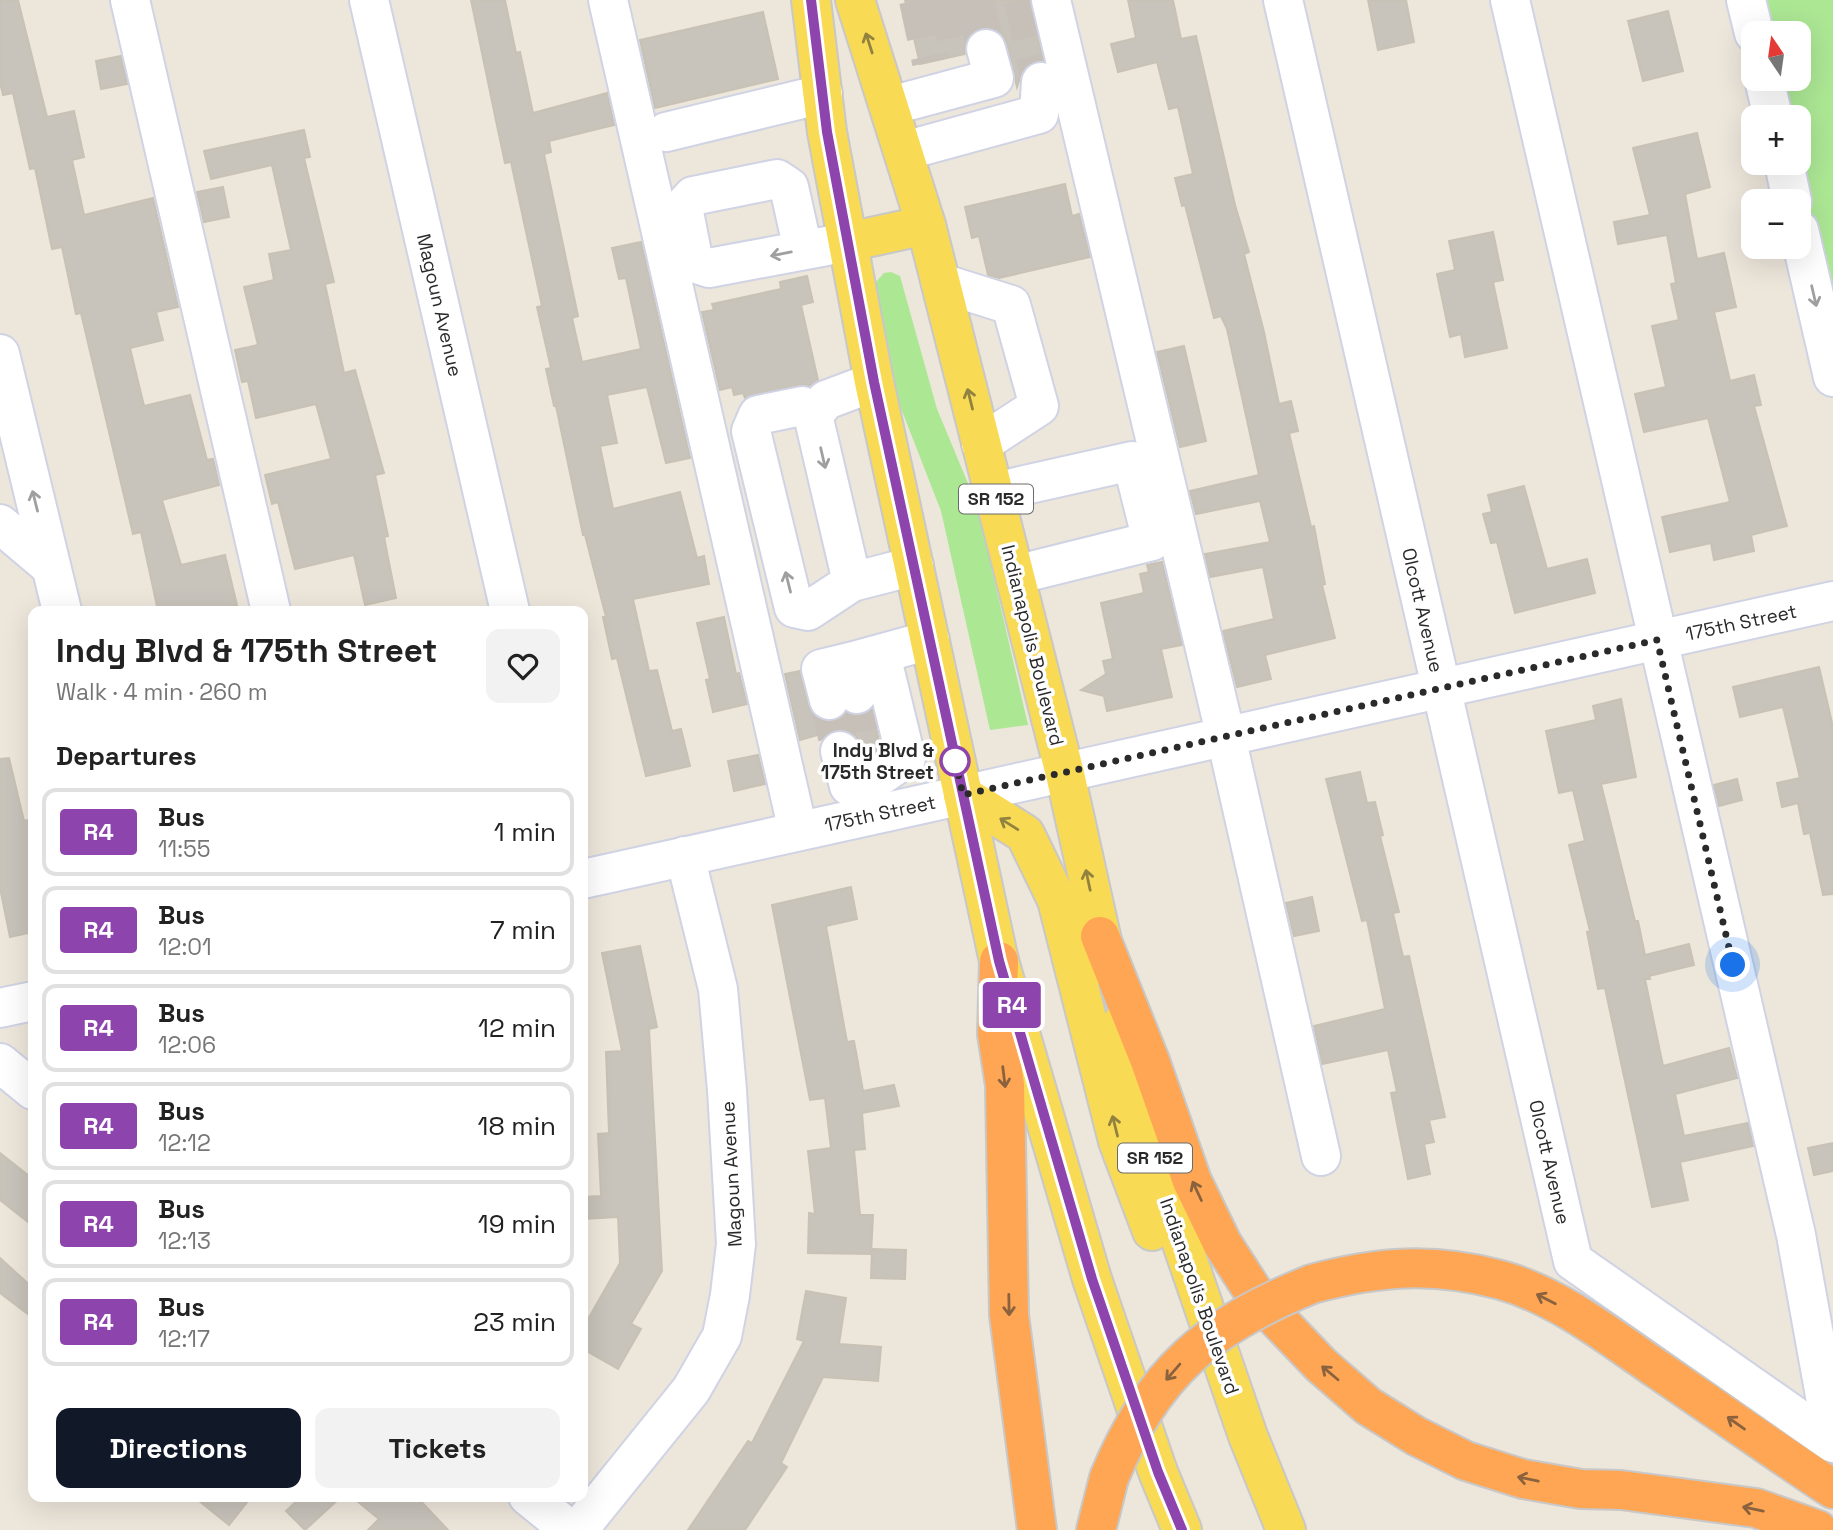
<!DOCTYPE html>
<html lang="en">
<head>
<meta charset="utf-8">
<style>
	:root { --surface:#fff; --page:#f2f2f2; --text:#222; --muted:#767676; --line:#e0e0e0; --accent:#111827 }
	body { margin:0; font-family:"Space Grotesk",sans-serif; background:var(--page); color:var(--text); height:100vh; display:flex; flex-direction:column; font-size:26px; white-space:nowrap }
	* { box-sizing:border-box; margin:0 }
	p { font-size:23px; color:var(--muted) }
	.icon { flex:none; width:38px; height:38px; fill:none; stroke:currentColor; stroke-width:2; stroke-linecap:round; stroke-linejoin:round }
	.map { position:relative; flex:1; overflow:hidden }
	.side { position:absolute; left:28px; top:606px; width:560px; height:896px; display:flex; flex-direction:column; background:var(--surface); border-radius:14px; box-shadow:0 7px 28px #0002 }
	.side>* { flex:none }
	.badge { padding:0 14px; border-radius:5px; font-size:24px; line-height:46px }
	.needle { width:46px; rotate:347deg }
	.controls { position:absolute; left:1741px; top:21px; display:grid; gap:14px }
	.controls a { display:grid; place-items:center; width:70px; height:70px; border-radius:14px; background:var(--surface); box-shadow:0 7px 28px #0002; font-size:35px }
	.you { position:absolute; width:35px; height:35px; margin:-18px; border:5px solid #fff; border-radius:50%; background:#1a73e8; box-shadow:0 0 0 10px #1a73e833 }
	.map>.badge { position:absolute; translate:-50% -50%; box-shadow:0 0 0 4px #fff }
	h2 { padding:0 28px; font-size:26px; line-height:63px }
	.round { display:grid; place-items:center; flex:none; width:74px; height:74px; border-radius:14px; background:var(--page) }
	.head { display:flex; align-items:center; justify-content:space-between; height:119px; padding:0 28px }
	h1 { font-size:33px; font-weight:600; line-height:52px }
	.primary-button { display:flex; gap:14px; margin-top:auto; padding:14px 28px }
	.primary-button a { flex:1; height:80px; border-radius:14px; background:var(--accent); color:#fff; font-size:28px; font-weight:600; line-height:80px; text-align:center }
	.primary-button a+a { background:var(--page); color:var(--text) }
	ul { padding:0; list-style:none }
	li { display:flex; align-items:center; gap:21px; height:88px; margin:0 14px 10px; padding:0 14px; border:4px solid var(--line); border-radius:14px }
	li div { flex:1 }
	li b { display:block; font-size:26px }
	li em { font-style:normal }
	li .badge { min-width:77px; font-weight:700; text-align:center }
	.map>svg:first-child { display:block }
	.green { fill:#ace794 }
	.building { fill:#c8c3bb; stroke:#c8c2b4; stroke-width:2 }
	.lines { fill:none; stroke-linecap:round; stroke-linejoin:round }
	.minor-tunnel { stroke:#c6c0b8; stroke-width:38; stroke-dasharray:38 19; stroke-linecap:butt }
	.minor-casing { stroke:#d0d3e4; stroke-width:42 }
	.major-casing { stroke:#c8c8c8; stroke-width:42 }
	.highway-casing { stroke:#c8c8c8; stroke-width:42 }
	.minor { stroke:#fff; stroke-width:38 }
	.major { stroke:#f9da54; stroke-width:38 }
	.highway { stroke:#ffa654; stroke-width:38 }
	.highway-bridge-casing { stroke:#c8c8c8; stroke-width:42; stroke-linecap:butt }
	.highway-bridge { stroke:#ffa654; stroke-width:38 }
	.oneway { stroke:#92823f }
	.oneway2 { stroke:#9f9f9f }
	.oneway3 { stroke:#8a623d }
	.line-casing { stroke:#fff; stroke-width:16 }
	.line { stroke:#8e44ad; stroke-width:10 }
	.walk { stroke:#2a2a2a; stroke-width:7; stroke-dasharray:0 12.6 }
	.stop-dot { fill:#fff; stroke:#8e44ad; stroke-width:3.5 }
	.labels { text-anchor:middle; stroke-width:7; stroke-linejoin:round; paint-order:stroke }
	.shield { fill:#fff; stroke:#6a6a6a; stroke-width:2 }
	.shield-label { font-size:18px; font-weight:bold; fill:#2a2a2a }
	.street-label { font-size:19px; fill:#2a2a2a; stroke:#fff }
	.stop-label { font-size:19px; font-weight:bold; fill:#2a2a2a; stroke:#fff; text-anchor:end }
</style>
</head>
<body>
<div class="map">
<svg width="1833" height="1530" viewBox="0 0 1833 1530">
	<rect width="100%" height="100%" fill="#ede6db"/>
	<!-- green -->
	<g class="green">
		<path d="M1755 0H1833V338L1793 163H1799V117H1782L1773 79H1799V33H1763Z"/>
		<path d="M891 272 900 276 937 409 977 505 1028 725 990 730 941 511 895 393 876 282 884 273Z"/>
	</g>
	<!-- building -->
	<g class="building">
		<path d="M0 0H18L47 117 74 111 84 157 72 160 84 215 153 198 178 307 156 312 163 340 130 348 144 406 190 395 207 460 213 459 219 485 162 500 181 565 225 555 237 605 210 611H158L141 532 133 534 81 313 76 314 62 247 52 249 35 168 30 169 13 93 3 95 0 82Z"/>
		<path d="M471 0H505L516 53 520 52 533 113 607 93 614 125 549 141 551 152 544 154 578 316 572 318 582 362 641 349 626 278 619 279 612 248 641 242 690 458 666 463 647 387 607 395 617 443 600 446 613 509 680 492 697 558 704 556 709 584 633 599 649 671 657 670 672 731 681 729 690 766 646 776 617 658 612 659 603 617H606L585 535H583L556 406H554L546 369 551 368 537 307 542 306 511 162 505 163 498 130Z"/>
		<path d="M905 0H1030L1043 60 1032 62 1023 69 1017 87 1007 43 1002 34 992 28H981L970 34 965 44V54L920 64Z"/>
		<path d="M1128 0H1173L1181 39 1196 36 1235 205 1249 252 1244 254 1264 332 1279 404 1291 401 1298 431 1289 433 1311 527 1314 526 1325 584 1322 585 1335 638 1265 655 1271 679 1237 687 1223 631 1274 619 1263 567 1210 577 1205 554 1270 542 1260 501 1196 514 1190 491 1259 475 1227 329 1221 316 1214 318 1185 205 1182 206 1175 178 1193 174 1178 107 1169 109 1157 62 1118 72 1111 44 1136 38Z"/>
		<path d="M1368 0H1406L1414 42 1378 50Z"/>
		<path d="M1668 11 1683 71 1643 81 1628 21Z"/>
		<path d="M763 12 778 79 655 108 640 40Z"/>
		<path d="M121 56 127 84 101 89 96 61Z"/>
		<path d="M304 130 310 157 304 158 334 282 325 284 344 373 355 370 384 473 375 475 388 536 384 537 396 598 365 605 354 555 295 569 278 502 272 504 265 475 331 459 316 404 256 418 248 381 242 382 235 350 258 345 244 287 274 280 269 254 291 250 272 165 211 179 204 151Z"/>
		<path d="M1697 133 1710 187 1685 194 1697 259 1724 253 1736 307 1714 312 1730 381 1754 375 1761 405 1754 406 1787 526 1751 535 1754 551 1714 560 1711 543 1670 552 1662 517 1730 502 1708 418 1644 432 1635 394 1666 387 1652 326 1679 320 1671 284 1676 283 1667 235 1618 244 1614 222 1650 215 1633 148Z"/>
		<path d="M1065 184 1072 216 1079 214 1090 257 999 278 988 275 979 236 972 238 965 207Z"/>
		<path d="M223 187 229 217 204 222 197 192Z"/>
		<path d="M1493 232 1503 280 1493 282 1507 348 1465 357 1461 334 1450 337 1437 274 1455 270 1449 241Z"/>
		<path d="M807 276 813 302 801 305 818 380 809 386 798 385 745 398 743 393 734 395 732 387 720 390 702 312 714 310 712 304 781 289 780 282Z"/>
		<path d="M1184 346 1206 441 1180 447 1157 352Z"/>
		<path d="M1524 486 1547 569 1587 559 1595 593 1515 613 1497 542 1491 543 1483 514 1492 512 1488 495Z"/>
		<path d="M1162 562 1182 645 1161 649 1172 697 1107 711 1104 696 1081 690 1106 674 1103 661 1113 659 1101 603 1144 593 1140 574 1149 572 1147 565Z"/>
		<path d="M724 617 736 674 739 673 747 704 713 712 706 680 710 679 697 623Z"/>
		<path d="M1819 667 1833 727V894L1823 895 1810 833 1804 834 1798 803 1782 807 1777 783 1800 778 1783 707 1740 717 1733 687Z"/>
		<path d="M800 671 808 705 814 716 824 721H834L846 712 861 715 872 710 881 749 865 760 856 736 845 730H835L800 740 785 674Z"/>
		<path d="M1621 699 1636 777 1601 784 1635 921H1638L1645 955 1689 944 1694 965 1649 976 1650 979H1645L1663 1066 1729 1048 1737 1078 1675 1094 1684 1136 1748 1123 1753 1146 1680 1162 1688 1200 1652 1207 1605 988 1598 989 1587 932 1590 931 1569 845 1585 841 1573 790 1559 793 1546 731 1596 720 1593 706Z"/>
		<path d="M758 755 765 784 734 791 728 761Z"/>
		<path d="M9 758 24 821 33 819V932L10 937 0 888V759Z"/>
		<path d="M1360 772 1367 803 1375 802 1383 835 1380 836 1399 912 1393 913 1403 957 1409 956 1445 1117 1429 1120 1434 1142 1424 1144 1430 1174 1408 1179 1391 1093 1397 1092 1388 1050 1322 1064 1314 1026 1385 1009 1367 920 1362 921 1326 779Z"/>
		<path d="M1737 779 1742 800 1719 806 1714 785Z"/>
		<path d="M851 887 857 919 826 926 847 1042 854 1041 863 1091 894 1085 899 1106 862 1113 865 1149 854 1150 860 1215H873L871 1254 808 1253 809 1213 815 1214 808 1151 831 1148 825 1098 810 1100 772 905Z"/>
		<path d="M1312 897 1319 931 1294 936 1286 903Z"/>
		<path d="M640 946 657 1027 649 1029 662 1271 631 1324 641 1329 618 1369 583 1349V1328L620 1263 618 1217 583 1219V1197L601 1196 598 1134 609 1133 606 1052 622 1051 602 953Z"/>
		<path d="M1833 1143V1171L1814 1175 1808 1148Z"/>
		<path d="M0 1153 33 1179V1226L0 1200Z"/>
		<path d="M872 1249 906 1250 905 1279 871 1278Z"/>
		<path d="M0 1258 33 1288V1318L0 1293Z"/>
		<path d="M806 1291 846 1298 839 1344 881 1347 878 1381 823 1377 781 1463 787 1467 745 1530H688L748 1441 752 1443 804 1341 797 1339Z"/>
		<path d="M193 1496H252L229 1525Z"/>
		<path d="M302 1496H342L305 1530 286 1511Z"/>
		<path d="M351 1496H416L448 1530H368L379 1519Z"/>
	</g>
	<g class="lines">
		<!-- minor-tunnel -->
		<g class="minor-tunnel">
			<path d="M918 0 931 62"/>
			<path d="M947 0 959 55"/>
			<path d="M975 0 986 49"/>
			<path d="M1023 0 1041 82"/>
			<path d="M857 694 871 765"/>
			<path d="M829 700 840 751"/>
		</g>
		<!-- minor casing -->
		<g class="minor-casing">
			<g id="minor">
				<path d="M130 0 271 611"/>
				<path d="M369 0 510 611"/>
				<path d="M608 0 798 831"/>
				<path d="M1051 0 1226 737 1321 1156"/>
				<path d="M1283 0 1573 1261 1833 1443"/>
				<path d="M1510 0 1796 1235 1833 1440"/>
				<path d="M1746 0 1754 33"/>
				<path d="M1764 79 1773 117"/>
				<path d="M890 106 994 78 986 49"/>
				<path d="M666 132 823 94"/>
				<path d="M904 151 1039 114 1041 82"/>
				<path d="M1784 163 1792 201"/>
				<path d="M1799 230 1833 377"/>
				<path d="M803 250 789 187 777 179 693 196 683 207 694 263 709 268 848 242"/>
				<path d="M941 283 1011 305 1039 406 981 444"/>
				<path d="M0 354 62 611"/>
				<path d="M813 415 826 400 874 382"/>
				<path d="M994 492 1132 461 1152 541 1015 575"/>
				<path d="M0 524 51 567"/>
				<path d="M852 582 813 415 802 406 758 415 751 431 794 608 808 611 852 582 914 566"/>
				<path d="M857 694 850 662 930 640"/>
				<path d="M829 700 821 669 850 662"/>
				<path d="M840 751 849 786 874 780 906 758 881 655"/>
				<path d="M583 879C1000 788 1416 693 1833 601"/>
				<path d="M0 1008 33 1001"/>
				<path d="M0 1063 33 1090"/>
				<path d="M528 1496 570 1530"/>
				<path d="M578 1530 691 1390 722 1336 730 1295 736 1244 727 1090 718 989 685 856"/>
			</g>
		</g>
		<!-- major casing -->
		<g class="major-casing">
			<g id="major">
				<path d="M811 0 827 132 874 382 999 961 1092 1279 1158 1472 1182 1530"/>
				<path d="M855 0 926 225 1065 774 1108 968"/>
				<path d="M848 242 926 225"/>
				<path d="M963 795 1025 834 1057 900 1118 1141 1152 1231"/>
				<path d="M1122 1023 1164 1191 1248 1436 1286 1530"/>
			</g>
		</g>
		<!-- highway casing -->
		<g class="highway-casing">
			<g id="highway">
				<path d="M1100 936 1150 1061 1192 1181 1222 1243 1258 1299 1321 1365 1368 1406 1416 1436 1466 1461 1523 1479 1581 1489 1621 1490 1756 1508 1818 1530"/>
				<path d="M999 961 997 1034 1005 1085 1009 1315 1037 1530"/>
				<path d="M1312 1284C1378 1266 1433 1262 1501 1280 1558 1296 1609 1336 1657 1369 1716 1409 1774 1450 1833 1489"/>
				<path d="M1096 1530 1109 1478"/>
			</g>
		</g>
		<!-- minor -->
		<use href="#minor" class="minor"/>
		<!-- major -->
		<use href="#major" class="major"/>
		<!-- highway -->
		<use href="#highway" class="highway"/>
		<!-- highway-bridge casing -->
		<g class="highway-bridge-casing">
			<path id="highway-bridge" d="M1109 1478C1152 1373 1208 1326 1312 1284"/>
		</g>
		<!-- highway-bridge -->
		<use href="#highway-bridge" class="highway-bridge"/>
	</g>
	<!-- one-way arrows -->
	<defs><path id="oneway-shaft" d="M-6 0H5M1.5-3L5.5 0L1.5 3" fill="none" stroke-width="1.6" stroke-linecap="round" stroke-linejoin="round" transform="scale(1.75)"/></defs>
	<g class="oneway">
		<use href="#oneway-shaft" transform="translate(869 43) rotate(-108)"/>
		<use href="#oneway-shaft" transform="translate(970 399) rotate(-104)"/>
		<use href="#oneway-shaft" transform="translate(1009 824) rotate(-148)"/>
		<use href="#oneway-shaft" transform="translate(1088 880) rotate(-102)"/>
		<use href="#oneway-shaft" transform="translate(1115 1126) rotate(-104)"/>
	</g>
	<g class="oneway2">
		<use href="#oneway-shaft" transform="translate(781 254) rotate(169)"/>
		<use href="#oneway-shaft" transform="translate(1814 296) rotate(77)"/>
		<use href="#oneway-shaft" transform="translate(823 458) rotate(77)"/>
		<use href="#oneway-shaft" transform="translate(35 501) rotate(-104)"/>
		<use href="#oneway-shaft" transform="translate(788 582) rotate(-104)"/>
	</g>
	<g class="oneway3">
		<use href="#oneway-shaft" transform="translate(1004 1077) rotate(83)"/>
		<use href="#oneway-shaft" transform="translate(1197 1191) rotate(-115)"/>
		<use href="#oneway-shaft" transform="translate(1546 1299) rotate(-153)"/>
		<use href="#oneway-shaft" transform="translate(1009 1305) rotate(89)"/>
		<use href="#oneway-shaft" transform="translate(1173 1372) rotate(131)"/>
		<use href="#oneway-shaft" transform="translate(1330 1373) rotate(-140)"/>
		<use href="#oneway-shaft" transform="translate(1736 1423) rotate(-145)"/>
		<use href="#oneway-shaft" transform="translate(1528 1479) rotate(-168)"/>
		<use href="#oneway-shaft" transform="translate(1753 1509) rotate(-168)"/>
	</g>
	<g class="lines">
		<!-- line casing -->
		<g class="line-casing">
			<path id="line" d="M811 0 827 132 874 382 999 961 1092 1279 1158 1472 1182 1530"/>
		</g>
		<!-- line -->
		<use href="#line" class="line"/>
		<!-- walk -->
		<path class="walk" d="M955 761 954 756 963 795 1657 640 1733 965"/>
	</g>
	<!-- markers -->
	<circle class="stop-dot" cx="955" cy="761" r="14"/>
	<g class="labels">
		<!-- shield labels -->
		<g class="shield">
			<rect x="959" y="484.5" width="74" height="29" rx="5"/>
			<rect x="1118" y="1143.5" width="74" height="29" rx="5"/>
		</g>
		<g class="shield-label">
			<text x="996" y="505">SR 152</text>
			<text x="1155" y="1164">SR 152</text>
		</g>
		<!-- street labels -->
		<g class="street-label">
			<text transform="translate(440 305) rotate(77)" y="7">Magoun Avenue</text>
			<text transform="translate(1423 610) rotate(77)" y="7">Olcott Avenue</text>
			<text transform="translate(1741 622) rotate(-12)" y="7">175th Street</text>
			<text transform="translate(1033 645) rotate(76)" y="7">Indianapolis Boulevard</text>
			<text transform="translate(880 813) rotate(-12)" y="7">175th Street</text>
			<text transform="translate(1550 1162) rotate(77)" y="7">Olcott Avenue</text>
			<text transform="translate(731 1174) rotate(-93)" y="7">Magoun Avenue</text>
			<text transform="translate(1200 1296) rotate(71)" y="7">Indianapolis Boulevard</text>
		</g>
		<!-- stop labels -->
		<g class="stop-label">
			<text x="934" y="757">Indy Blvd &amp;<tspan x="934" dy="22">175th Street</tspan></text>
		</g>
	</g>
</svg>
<div class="controls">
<a><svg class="needle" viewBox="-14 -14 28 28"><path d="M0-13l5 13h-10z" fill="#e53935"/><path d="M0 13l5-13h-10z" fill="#767676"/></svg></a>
<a>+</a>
<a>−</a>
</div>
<div class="you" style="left:1733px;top:965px"></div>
<b class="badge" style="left:1012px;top:1005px;background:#8e44ad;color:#fff">R4</b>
<section class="side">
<div class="head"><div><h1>Indy Blvd &amp; 175th Street</h1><p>Walk · 4 min · 260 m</p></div><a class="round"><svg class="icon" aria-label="heart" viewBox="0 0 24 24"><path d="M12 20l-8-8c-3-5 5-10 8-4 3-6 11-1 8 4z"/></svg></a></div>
<h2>Departures</h2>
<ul>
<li><span class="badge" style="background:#8e44ad;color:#fff">R4</span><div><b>Bus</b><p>11:55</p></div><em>1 min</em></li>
<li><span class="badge" style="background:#8e44ad;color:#fff">R4</span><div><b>Bus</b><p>12:01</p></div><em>7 min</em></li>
<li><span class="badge" style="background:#8e44ad;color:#fff">R4</span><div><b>Bus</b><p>12:06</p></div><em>12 min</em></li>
<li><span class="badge" style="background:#8e44ad;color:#fff">R4</span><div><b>Bus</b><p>12:12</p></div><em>18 min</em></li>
<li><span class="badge" style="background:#8e44ad;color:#fff">R4</span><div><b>Bus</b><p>12:13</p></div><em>19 min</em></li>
<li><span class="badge" style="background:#8e44ad;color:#fff">R4</span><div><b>Bus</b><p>12:17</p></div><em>23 min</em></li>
</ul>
<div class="primary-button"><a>Directions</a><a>Tickets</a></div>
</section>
</div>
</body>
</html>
